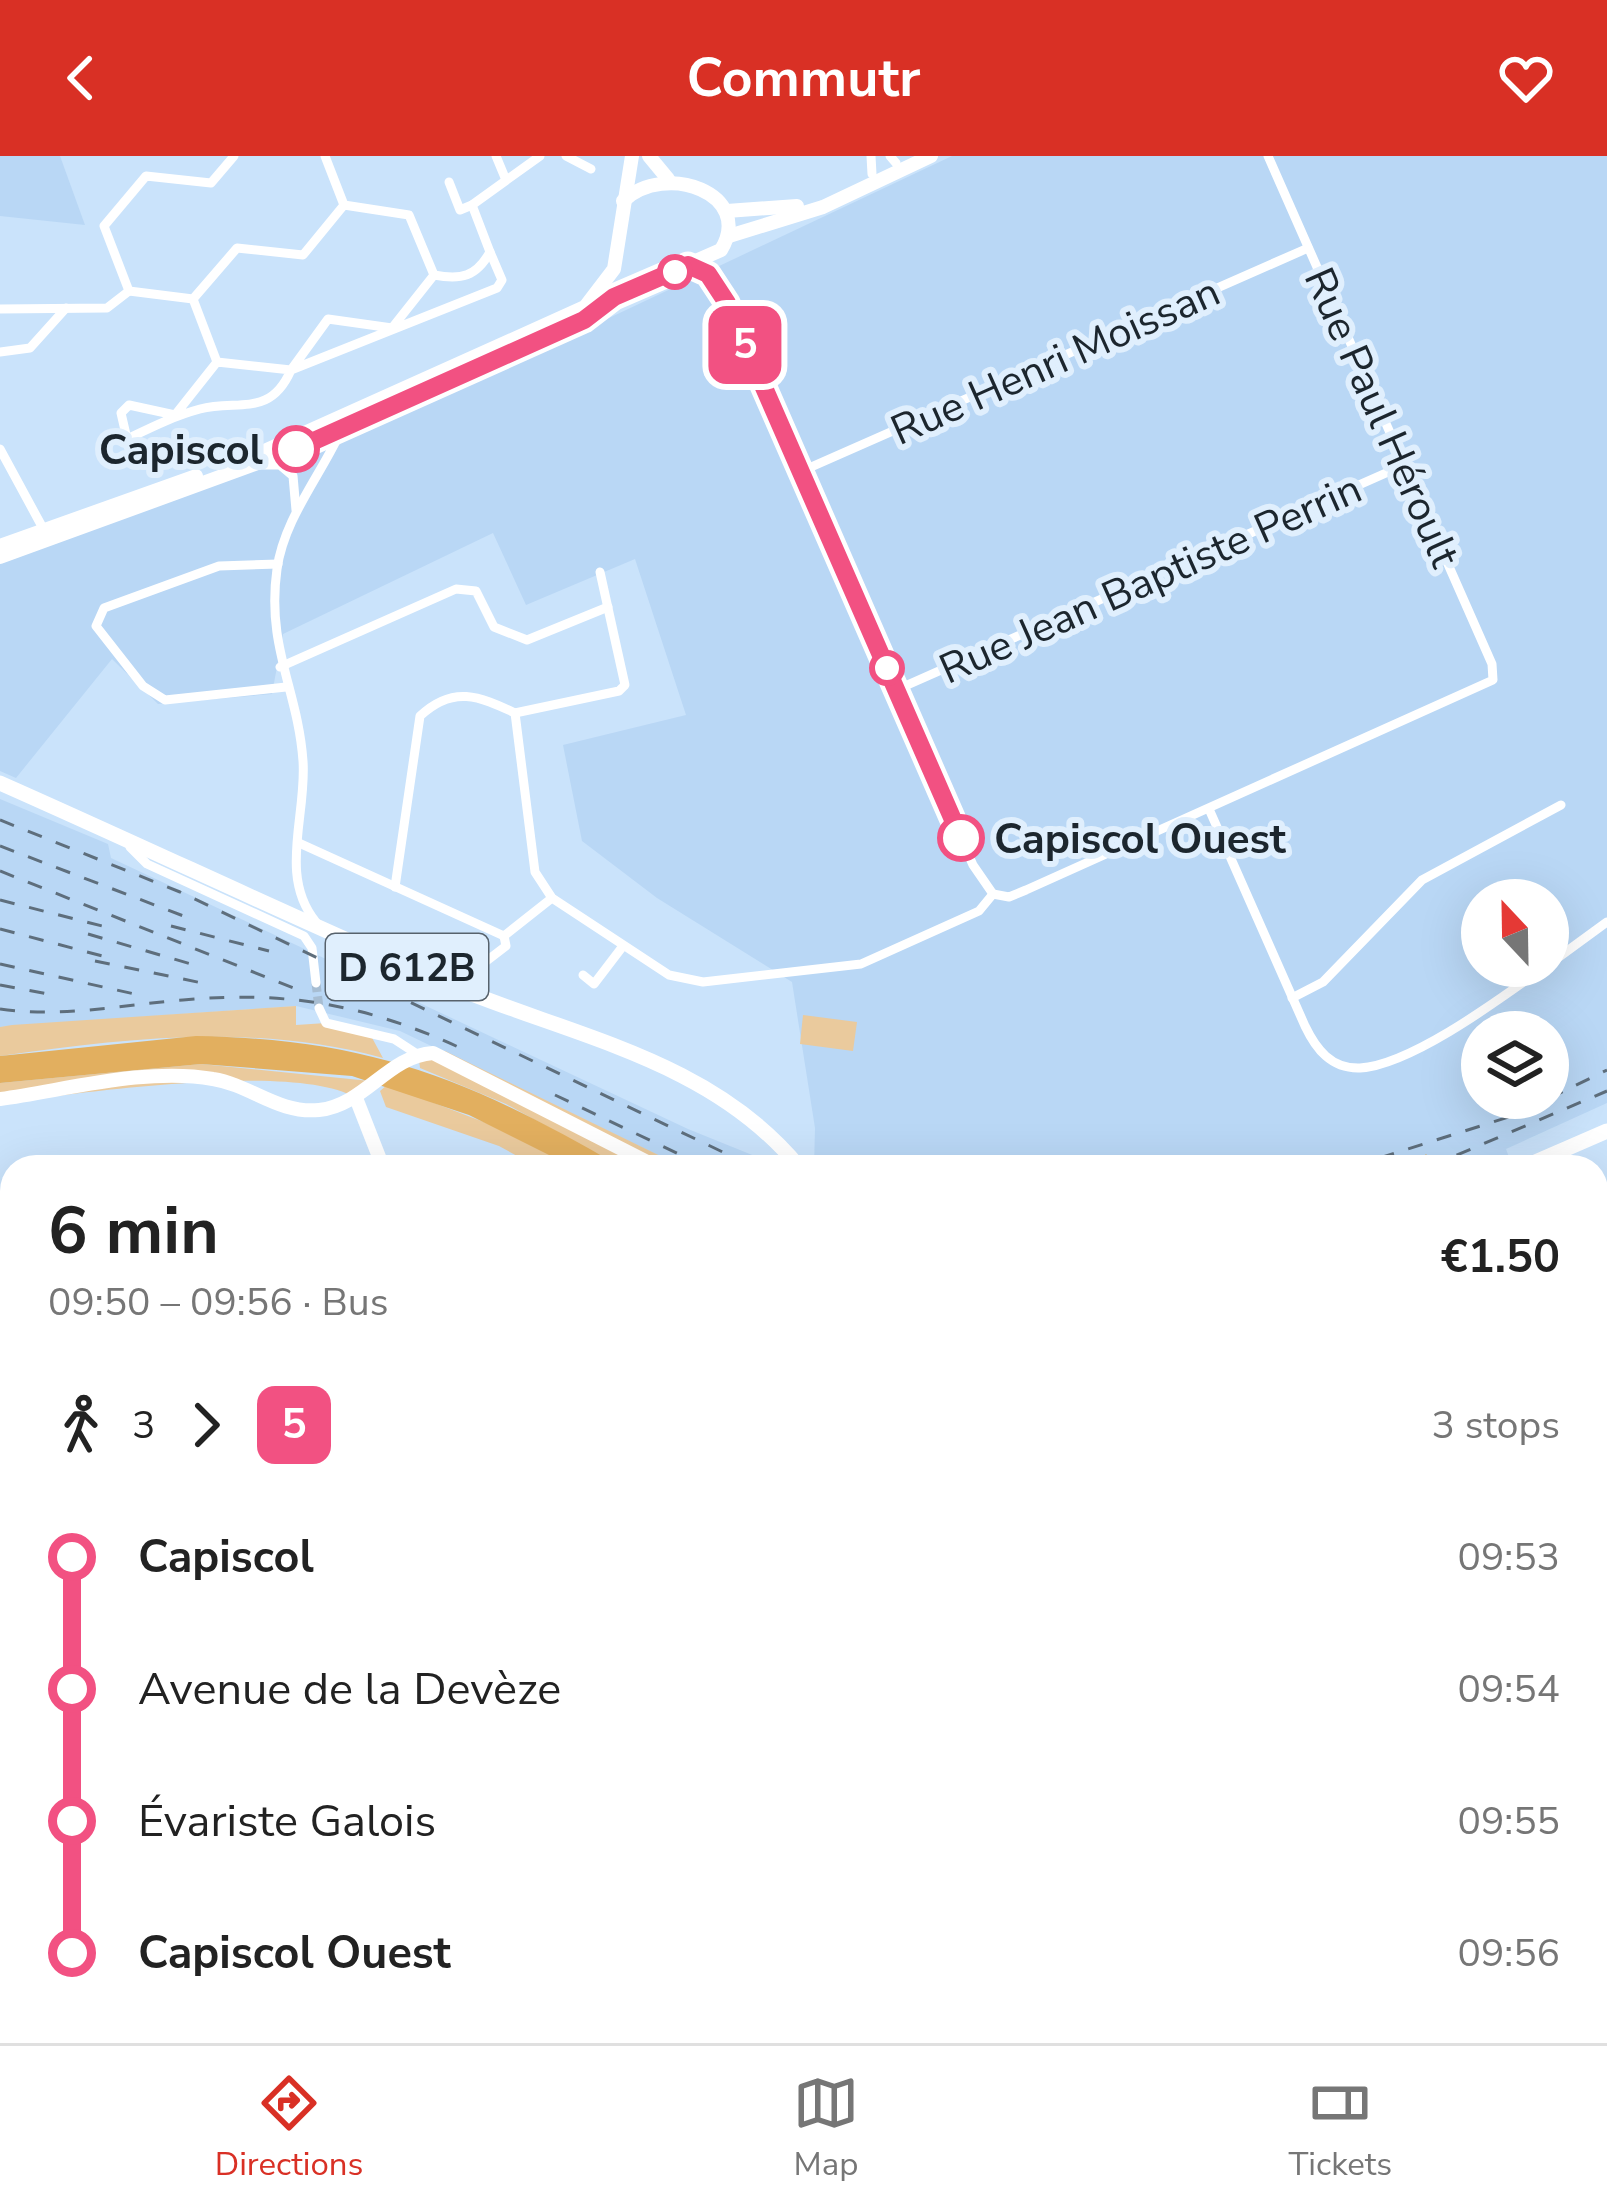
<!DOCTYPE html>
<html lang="en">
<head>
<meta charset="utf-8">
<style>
	:root { --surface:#fff; --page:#f6f6f6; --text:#222; --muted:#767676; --line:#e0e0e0; --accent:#d93025 }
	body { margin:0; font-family:"Nunito Sans",sans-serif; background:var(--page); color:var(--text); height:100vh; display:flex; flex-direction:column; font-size:45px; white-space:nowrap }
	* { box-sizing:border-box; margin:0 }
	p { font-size:39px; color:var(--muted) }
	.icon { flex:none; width:66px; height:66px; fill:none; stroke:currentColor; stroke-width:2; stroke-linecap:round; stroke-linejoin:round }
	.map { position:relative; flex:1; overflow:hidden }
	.side { position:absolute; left:0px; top:999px; width:1608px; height:888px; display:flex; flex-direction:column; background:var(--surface); border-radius:36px 36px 0 0; box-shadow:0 12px 48px #0002 }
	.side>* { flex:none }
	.badge { padding:0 24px; border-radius:18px; font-size:42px; line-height:78px }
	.needle { width:78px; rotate:338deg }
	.fabs { position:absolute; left:1461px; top:723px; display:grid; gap:24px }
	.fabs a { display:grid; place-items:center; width:108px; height:108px; border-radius:50%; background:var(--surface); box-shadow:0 12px 48px #0002; font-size:60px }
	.map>.badge { position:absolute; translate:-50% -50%; box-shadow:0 0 0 6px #fff }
	.legs { display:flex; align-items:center; gap:18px; height:132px; padding:0 48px; font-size:39px }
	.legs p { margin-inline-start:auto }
	.overview { display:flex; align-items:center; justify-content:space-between; height:204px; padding:0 48px }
	h1 { font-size:66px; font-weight:700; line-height:90px }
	ul { padding:0 48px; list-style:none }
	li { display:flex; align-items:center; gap:42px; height:132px; font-size:45px }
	li i { display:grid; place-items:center; width:18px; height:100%; margin:0 15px; background:currentColor }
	li i::after { content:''; width:30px; height:30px; margin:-15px; border:9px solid; border-radius:50%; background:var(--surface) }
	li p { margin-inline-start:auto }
	li:first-child i { background:linear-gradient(#0000 50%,currentColor 0) }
	li:last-child i { background:linear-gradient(currentColor 50%,#0000 0) }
	header { display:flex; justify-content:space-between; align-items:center; height:156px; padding:0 48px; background:var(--accent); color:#fff; font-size:54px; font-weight:700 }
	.tabs { display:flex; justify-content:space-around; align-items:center; height:168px; border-top:3px solid var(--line); background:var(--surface); font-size:33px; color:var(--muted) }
	.tabs a { display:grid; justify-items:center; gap:6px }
	.tabs .selected { color:var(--accent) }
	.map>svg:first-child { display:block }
	.built { fill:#b9d7f5; fill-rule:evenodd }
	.green { fill:#eaca9d }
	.water { fill:#e2af5f }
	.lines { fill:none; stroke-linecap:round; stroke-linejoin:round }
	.stream { stroke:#e2af5f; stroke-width:3 }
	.street-tunnel { stroke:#a7bdd2; stroke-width:9; stroke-dasharray:9 4.5; stroke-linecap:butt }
	.street { stroke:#fff; stroke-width:9 }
	.secondary { stroke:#fff; stroke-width:14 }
	.primary { stroke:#fff; stroke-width:15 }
	.rail { stroke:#5e6e7c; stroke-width:3; stroke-dasharray:15 15; stroke-linecap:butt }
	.line-1-casing { stroke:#fff; stroke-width:27 }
	.line-1 { stroke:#f25182; stroke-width:18 }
	.stop-1-dot { fill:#fff; stroke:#f25182; stroke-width:6 }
	.labels { text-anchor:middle; stroke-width:12; stroke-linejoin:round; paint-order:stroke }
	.shield { fill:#e0effd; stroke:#57626c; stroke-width:3 }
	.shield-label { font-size:39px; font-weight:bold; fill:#1c262e }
	.street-label { font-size:42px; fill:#1c262e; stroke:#e0effd }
	.stop-label { font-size:42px; font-weight:bold; fill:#1c262e; stroke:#e0effd; text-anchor:end }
</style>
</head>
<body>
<header><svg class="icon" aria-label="back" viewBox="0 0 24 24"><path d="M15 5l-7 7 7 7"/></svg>Commutr<svg class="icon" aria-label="heart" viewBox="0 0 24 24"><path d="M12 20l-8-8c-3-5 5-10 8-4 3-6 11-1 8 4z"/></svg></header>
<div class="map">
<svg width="1607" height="1887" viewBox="0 0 1607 1887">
	<rect width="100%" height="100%" fill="#cae3fb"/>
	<!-- built -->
	<g class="built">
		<path d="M0 0H60L85 69 0 60Z"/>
		<path d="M952 0H1607V947L1506 993 1510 1004 1491 1011H814L815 972 792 826 657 742 582 685 563 589 686 559 635 403 526 449 493 377 283 478 272 538 158 548 112 503 16 622 0 615V408L427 248ZM1482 744H1548V810H1482ZM1482 876H1548V942H1482Z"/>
		<path d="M0 643 108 688 111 702 688 973 782 1011H683L400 875 296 850 0 871Z"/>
	</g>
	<!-- green -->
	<g class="green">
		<path d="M296 850V869L326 867 370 878 383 902C256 867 128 882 0 900V871L12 869Z"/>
		<path d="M803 859 857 866 853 895 800 888Z"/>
		<path d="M445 895 683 1011H621L506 948 420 912 419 903Z"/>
		<path d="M201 908 370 925 356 942C294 905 78 938 0 947V927Z"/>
		<path d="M387 929 502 973 573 1011H537L499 990 386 951 380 935Z"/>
		<path d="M6 1736 12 1738V1875H126L122 1887H0V1738Z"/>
	</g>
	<!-- water -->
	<path class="water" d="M196 880C372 883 471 924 621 1011H573L469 959 352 920 201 908 0 927V900Z"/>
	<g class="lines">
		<!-- stream -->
		<path class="stream" d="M1426 1000 1428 1005"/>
		<!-- street-tunnel -->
		<path class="street-tunnel" d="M316 827 319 852"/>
		<!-- street -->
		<g class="street">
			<path d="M325 0 344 49"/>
			<path d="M496 0 506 24"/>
			<path d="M566 0 591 13"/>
			<path d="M871 0 872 18"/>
			<path d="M890 0 896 7"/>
			<path d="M449 26 460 54 472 49"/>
			<path d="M688 109 708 118 719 131 973 709 993 738"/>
			<path d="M434 119 392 172 328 163 291 214 217 206 175 259 129 249 121 257 127 283C152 271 174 260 200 253 238 243 270 262 291 214L497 132 502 124 490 96"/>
			<path d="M434 119C461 124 476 121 490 96L472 49 540 0"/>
			<path d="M129 135 193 143 237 92 303 99 344 49 409 59 434 119"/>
			<path d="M129 135 104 70 146 20 211 27 234 0"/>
			<path d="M193 143 217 206"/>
			<path d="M0 153 107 152 129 135"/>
			<path d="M0 196 30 192 66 152"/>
			<path d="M0 293 45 376"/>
			<path d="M265 309H280L293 320 296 354"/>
			<path d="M802 315 1308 92"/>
			<path d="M278 408 219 410 104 452 96 470 143 530 165 544 286 531"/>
			<path d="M280 511 456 433 476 435 494 471 527 484 608 451"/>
			<path d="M896 534 1404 309"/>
			<path d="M515 557 535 716 552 742 669 819 703 826 861 808 979 755 993 738"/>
			<path d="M515 557 619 535 625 529 600 416"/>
			<path d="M1209 653 1305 870C1316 893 1331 913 1360 912 1412 909 1504 840 1546 810"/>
			<path d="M299 687 504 780 552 742"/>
			<path d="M130 691 147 708 304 780 312 792 316 827"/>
			<path d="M395 731 420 560C453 529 479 540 515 557"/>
			<path d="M993 738 1009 741 1026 734 1493 524 1492 508 1268 0"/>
			<path d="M316 766C278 720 307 659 303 605 298 534 266 491 277 413 284 364 318 323 339 279"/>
			<path d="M1548 809 1607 766"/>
			<path d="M480 810 506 790 504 780"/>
			<path d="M583 819 594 828 623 790"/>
			<path d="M1292 842 1323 826 1422 724 1561 649"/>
			<path d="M319 852 326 867 394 883 417 898"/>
			<path d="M0 1730 12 1734"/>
			<path d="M492 1875 542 1887"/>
			<path d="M742 1875 746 1887"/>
		</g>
		<!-- secondary -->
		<g class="secondary">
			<path d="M649 0 668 23"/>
			<path d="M727 55 797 50"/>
			<path d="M729 80 823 51 931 0"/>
			<path d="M251 301 585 151 614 113 632 0"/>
			<path d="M0 390 196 320"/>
			<path d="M0 401 340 277 583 164 613 141 721 94C755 38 666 5 623 45"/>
			<path d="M356 942 383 1011"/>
			<path d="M0 943C66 934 147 911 213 923 251 929 278 958 319 954 365 949 388 900 433 897L657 1011"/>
			<path d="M1596 1413 1607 1414"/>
		</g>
		<!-- primary -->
		<g class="primary">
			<path d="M0 627C147 692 292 761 440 825 565 879 709 901 799 1011"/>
			<path d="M1524 1011 1607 975"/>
		</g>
		<!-- rail -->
		<g class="rail">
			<path d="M0 664 180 736 754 1011"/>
			<path d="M0 690 194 764"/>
			<path d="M0 715 301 835"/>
			<path d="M0 744 110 772"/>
			<path d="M171 770 269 795"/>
			<path d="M0 773 110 802"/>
			<path d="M88 778 198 810"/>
			<path d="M95 805 212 829"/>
			<path d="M0 808 139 839"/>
			<path d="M0 829 54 839"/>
			<path d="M0 853C63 862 120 849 183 844 291 834 372 850 469 896"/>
			<path d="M555 939 706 1011"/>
			<path d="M1351 1011 1515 959 1607 914"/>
			<path d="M1429 1011 1607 935"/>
		</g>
	</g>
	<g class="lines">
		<!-- line-1 casing -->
		<g class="line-1-casing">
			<path id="line-1" d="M296 293 584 164 614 141 688 109 708 118 727 147 961 682"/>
		</g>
		<!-- line-1 -->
		<use href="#line-1" class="line-1"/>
	</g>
	<!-- markers -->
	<g class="stop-1-dot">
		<circle cx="675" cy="116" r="15"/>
		<circle cx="296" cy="293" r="21"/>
		<circle cx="887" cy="512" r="15"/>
		<circle cx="961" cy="682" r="21"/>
	</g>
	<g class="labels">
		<!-- shield labels -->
		<rect class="shield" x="326" y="778" width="162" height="66" rx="9"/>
		<g class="shield-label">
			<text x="407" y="825">D 612B</text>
		</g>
		<!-- street labels -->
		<g class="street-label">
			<text transform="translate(1055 204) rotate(-24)" y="15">Rue Henri Moissan</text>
			<text transform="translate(1383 261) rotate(66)" y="15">Rue Paul Héroult</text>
			<text transform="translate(1150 422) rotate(-24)" y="15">Rue Jean Baptiste Perrin</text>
		</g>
		<!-- stop labels -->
		<g class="stop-label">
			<text x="263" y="308">Capiscol</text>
			<text x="994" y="697" text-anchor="start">Capiscol Ouest</text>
		</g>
	</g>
</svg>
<div class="fabs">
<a><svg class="needle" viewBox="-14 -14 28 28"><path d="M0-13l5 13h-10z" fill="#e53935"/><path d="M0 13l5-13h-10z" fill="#767676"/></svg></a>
<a><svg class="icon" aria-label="layers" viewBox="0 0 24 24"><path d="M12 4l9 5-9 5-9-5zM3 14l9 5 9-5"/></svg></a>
</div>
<b class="badge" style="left:745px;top:189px;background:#f25182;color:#fff">5</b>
<section class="side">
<div class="overview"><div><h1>6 min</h1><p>09:50 – 09:56 · Bus</p></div><b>€1.50</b></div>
<div class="legs"><svg class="icon" aria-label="walk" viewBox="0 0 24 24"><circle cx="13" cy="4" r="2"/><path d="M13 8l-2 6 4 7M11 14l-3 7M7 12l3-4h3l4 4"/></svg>3<svg class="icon" aria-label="forward" viewBox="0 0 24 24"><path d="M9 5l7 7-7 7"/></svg><b class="badge" style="background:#f25182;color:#fff">5</b><p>3 stops</p></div>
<ul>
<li><i style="color:#f25182"></i><b>Capiscol</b><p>09:53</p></li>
<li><i style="color:#f25182"></i><span>Avenue de la Devèze</span><p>09:54</p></li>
<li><i style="color:#f25182"></i><span>Évariste Galois</span><p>09:55</p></li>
<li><i style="color:#f25182"></i><b>Capiscol Ouest</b><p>09:56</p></li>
</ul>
</section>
</div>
<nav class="tabs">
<a class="selected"><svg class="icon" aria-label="directions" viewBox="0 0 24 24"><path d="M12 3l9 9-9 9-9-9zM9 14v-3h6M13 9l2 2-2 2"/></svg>Directions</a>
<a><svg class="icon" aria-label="map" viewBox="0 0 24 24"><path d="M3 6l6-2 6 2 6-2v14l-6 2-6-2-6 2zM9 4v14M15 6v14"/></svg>Map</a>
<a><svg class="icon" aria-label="tickets" viewBox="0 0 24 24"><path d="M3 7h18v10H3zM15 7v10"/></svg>Tickets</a>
</nav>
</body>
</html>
